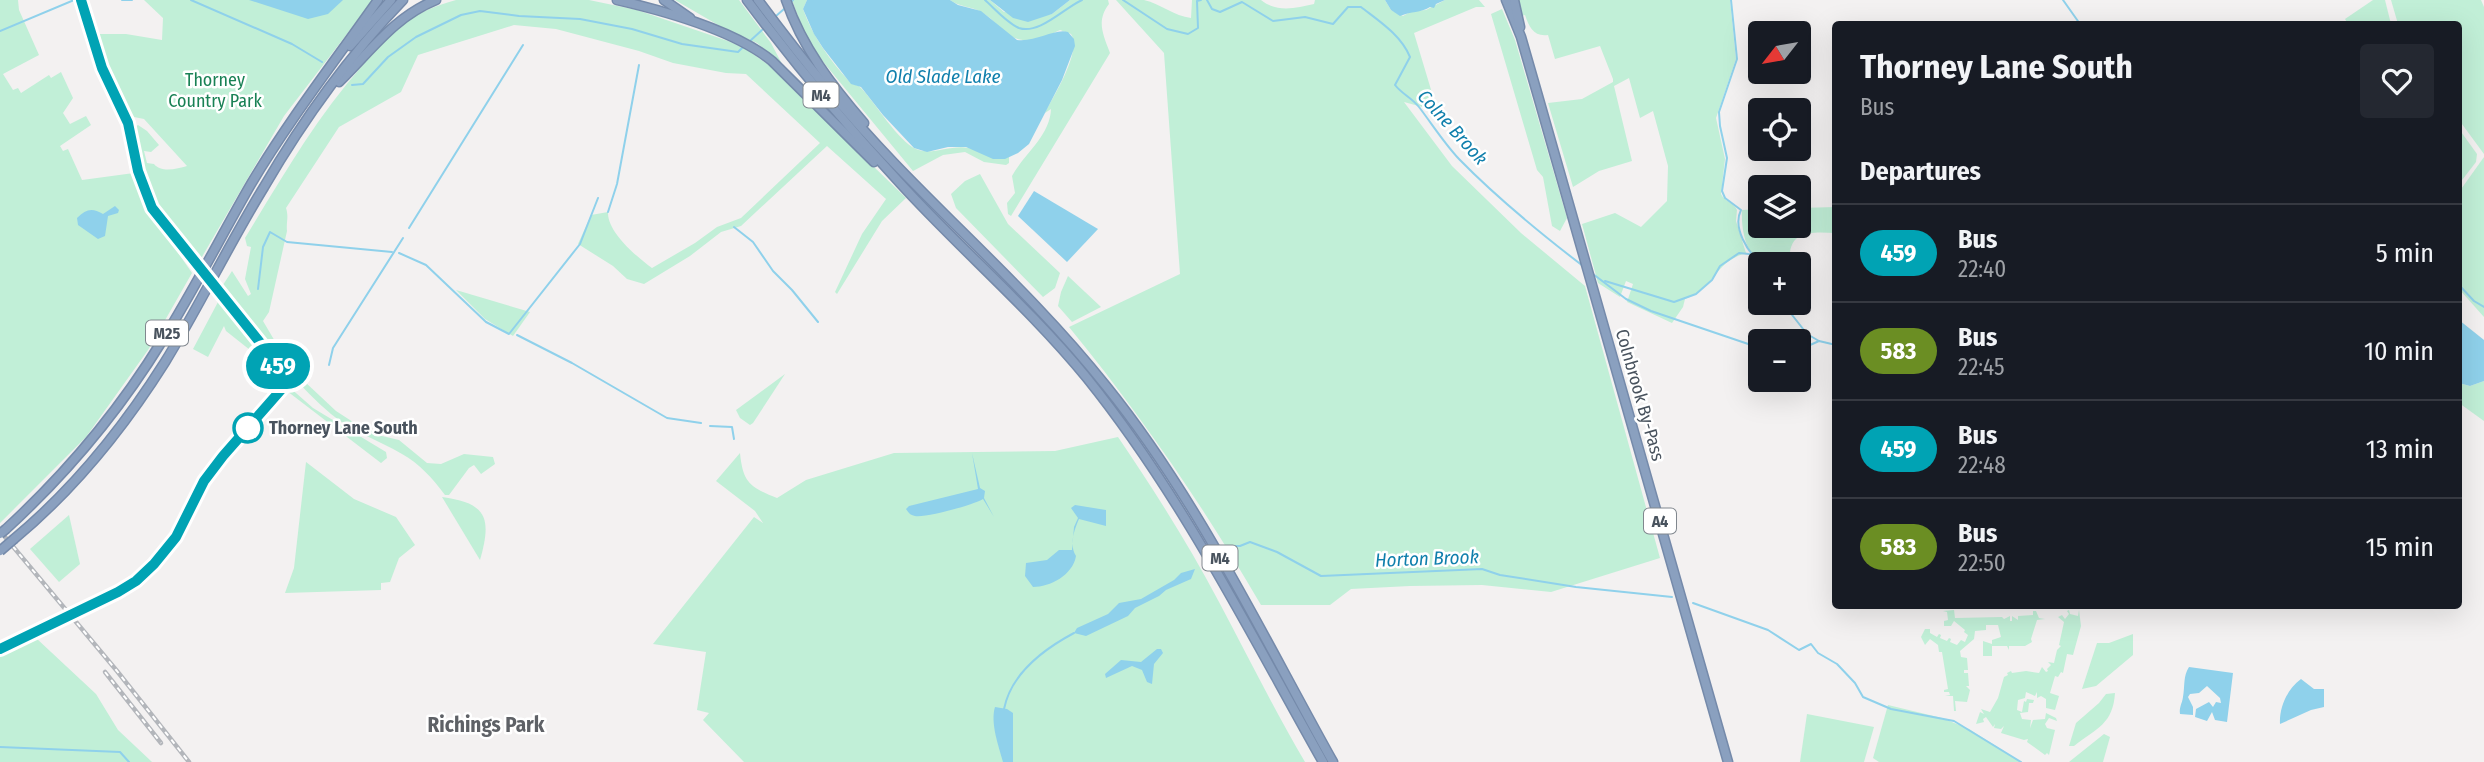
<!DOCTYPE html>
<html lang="en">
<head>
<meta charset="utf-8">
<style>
	:root { --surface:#171b24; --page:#242831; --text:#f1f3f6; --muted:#9ea1a6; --line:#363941 }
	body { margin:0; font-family:"Fira Sans Condensed",sans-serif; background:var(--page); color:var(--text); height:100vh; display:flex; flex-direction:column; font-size:26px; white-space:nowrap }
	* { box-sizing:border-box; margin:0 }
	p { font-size:23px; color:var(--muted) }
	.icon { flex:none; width:38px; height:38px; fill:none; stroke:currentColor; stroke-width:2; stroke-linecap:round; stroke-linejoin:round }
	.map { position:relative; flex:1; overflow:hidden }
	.panel { position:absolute; left:1832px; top:21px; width:630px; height:588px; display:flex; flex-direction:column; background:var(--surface); border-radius:7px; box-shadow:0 7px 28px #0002 }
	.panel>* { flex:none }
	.badge { padding:0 14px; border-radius:23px; font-size:24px; line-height:46px }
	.needle { width:46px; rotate:239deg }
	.buttons { position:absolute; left:1748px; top:21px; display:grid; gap:14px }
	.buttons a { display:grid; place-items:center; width:63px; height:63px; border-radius:7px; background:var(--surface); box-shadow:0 7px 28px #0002; font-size:35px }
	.map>.badge { position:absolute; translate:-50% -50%; box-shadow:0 0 0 4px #fff }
	h2 { padding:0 28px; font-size:26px; line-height:63px }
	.round { display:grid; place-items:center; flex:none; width:74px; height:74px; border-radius:7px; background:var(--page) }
	.head { display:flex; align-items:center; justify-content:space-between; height:119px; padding:0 28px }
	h1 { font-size:33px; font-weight:700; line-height:52px }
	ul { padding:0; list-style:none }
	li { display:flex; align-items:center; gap:21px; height:98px; padding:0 28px; border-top:2px solid var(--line) }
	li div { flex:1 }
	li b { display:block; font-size:26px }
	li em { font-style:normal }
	li .badge { min-width:77px; font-weight:700; text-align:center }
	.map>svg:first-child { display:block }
	.green { fill:#c1efd7 }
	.water { fill:#8fd1eb }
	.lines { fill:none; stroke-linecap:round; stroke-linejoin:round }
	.stream { stroke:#8fd1eb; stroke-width:2 }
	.highway-casing { stroke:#758aaa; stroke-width:11 }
	.highway { stroke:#8aa0bf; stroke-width:8 }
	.rail-casing { stroke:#b3b6bb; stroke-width:4.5 }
	.rail { stroke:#fff; stroke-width:2; stroke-dasharray:5; stroke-linecap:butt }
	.highway-bridge-casing { stroke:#758aaa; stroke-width:11; stroke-linecap:butt }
	.highway-bridge { stroke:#8aa0bf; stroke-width:8 }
	.line-casing { stroke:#fff; stroke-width:16 }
	.line { stroke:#00a3b4; stroke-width:10 }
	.stop-dot { fill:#fff; stroke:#00a3b4; stroke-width:3.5 }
	.labels { text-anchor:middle; stroke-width:5; stroke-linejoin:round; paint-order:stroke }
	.shield { fill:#fff; stroke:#80878e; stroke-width:2 }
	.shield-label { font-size:16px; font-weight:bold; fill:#49535e }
	.park-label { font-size:18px; fill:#198155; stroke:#fff }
	.street-label { font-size:18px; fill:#49535e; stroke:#fff }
	.stop-label { font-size:18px; font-weight:bold; fill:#49535e; stroke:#fff; text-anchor:start }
	.water-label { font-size:19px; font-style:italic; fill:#0f7fac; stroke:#fff }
	.quarter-label { font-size:21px; font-weight:bold; fill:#5e6166; stroke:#fff }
</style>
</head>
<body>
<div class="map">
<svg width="2484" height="762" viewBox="0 0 2484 762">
	<rect width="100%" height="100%" fill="#f3f1f1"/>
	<!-- green -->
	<g class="green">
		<path d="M0 0H18L19 10 39 55 3 74 13 90 18 88 21 93 49 75 51 78 61 72 73 98 63 113 70 124 86 116 91 125 60 146 63 151 68 149 82 180 134 173 145 205 192 273 148 350 86 437 0 523Z"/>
		<path d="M144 0H373L284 116 199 262C172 226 149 198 138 153 136 144 133 136 135 127L138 125 147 131 159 145 151 152 144 151 147 163 154 164C161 173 177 169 187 166L144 119 134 117 129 110 107 69 96 34H126L162 40 163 18Z"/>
		<path d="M456 0H589L637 10 728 41 746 49 770 66 906 198 882 221 837 294 835 292 862 234 886 199 827 146 741 226 721 232 690 256 644 284 627 279 613 266 578 244 591 215 608 212C607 232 637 257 652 268L695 243 717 227 741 218 820 143 746 74 726 73 673 63 639 51 556 29 514 25 418 55 401 92 339 127 286 208C289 217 286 222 287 231L269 312 263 321 286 360 304 381 336 411 353 422 382 436 399 440 427 463 441 464 464 454 493 457 495 464 481 474 474 465 469 468 449 495H445C433 479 419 463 402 454 379 440 352 432 331 414 288 377 256 331 221 288L232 271 248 296 251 294 245 279 251 247 247 246 245 238C281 179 316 118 362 66 375 51 387 35 403 24 418 12 438 5 456 0Z"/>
		<path d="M675 0H739L771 43 782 64 757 43 725 29Z"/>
		<path d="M792 0H807L803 9C812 35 830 61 849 81 854 86 858 84 862 89 876 104 898 141 916 149 932 156 951 144 969 148 986 152 990 162 1009 157V163L1006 165 984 162 965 152 943 155 913 171 820 58 803 30Z"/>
		<path d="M950 0H990L1004 12 1044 15 1052 14 1070 0H1108L1109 4C1096 21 1103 34 1110 53L1011 216 1008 214 1007 203 1015 193 1012 176C1024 154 1050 136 1051 109L1045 113C1054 95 1082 52 1071 34L1060 30C1040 40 1020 47 1003 30 996 24 989 16 981 12 971 6 959 7 950 0Z"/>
		<path d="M1116 0C1125 0 1135 0 1144 0 1161 4 1174 16 1191 18L1192 0H1261C1277 13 1296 8 1314 4L1315 0H1385L1391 10 1403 16 1412 11 1426 10 1445 0H1479L1485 7H1476L1414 33 1432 93 1426 108 1404 102 1452 166 1521 233 1585 286 1660 558 1551 592 1482 585 1410 586 1351 589 1330 605H1261C1204 507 1141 415 1069 327L1180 274 1164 53Z"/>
		<path d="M1518 0H1730L1736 59 1716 118 1725 159 1721 194C1725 202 1733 202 1737 210L1736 221 1746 253C1713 263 1716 287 1685 299L1683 307 1672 323 1627 302 1633 284 1626 281 1620 297 1598 283 1582 224 1615 213 1641 227 1667 201 1668 166 1653 111 1640 118 1629 78 1614 86 1632 161 1599 171 1573 187 1548 103 1582 99 1613 82V79L1600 46 1555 59 1548 35C1534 37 1529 27 1525 15L1522 16Z"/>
		<path d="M2373 0H2385L2391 24H2348L2345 19Z"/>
		<path d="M2391 0H2481L2484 7V154L2459 120V24H2398Z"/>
		<path d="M1502 9 1515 40 1567 218 1560 231 1552 226 1543 177 1537 170 1491 14Z"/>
		<path d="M2459 129 2477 154 2476 162 2459 184Z"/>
		<path d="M2484 157V317L2459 289V192Z"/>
		<path d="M980 174 1008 224 1060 273 1055 288 1043 297 956 208 951 194 965 181Z"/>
		<path d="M1836 207V233C1809 232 1787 230 1790 264 1783 264 1774 266 1767 264 1745 259 1741 228 1742 210L1760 209V226H1799V208Z"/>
		<path d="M1068 276 1101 307 1072 322 1058 306 1061 292Z"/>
		<path d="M456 290 530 312 513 336 485 319Z"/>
		<path d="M218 302 225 304 275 369 278 384 260 373 250 350 226 331 224 326 208 357 193 349Z"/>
		<path d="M785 374 753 423 750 425 740 418 736 410Z"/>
		<path d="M2484 381V421L2459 403V383L2470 386Z"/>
		<path d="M288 386 313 408 386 452 387 458 381 463 287 391Z"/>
		<path d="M1118 437C1154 490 1189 545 1219 602 1247 655 1274 709 1305 762H744L703 720 709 713 697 710 706 652 653 644 754 517 763 523 755 511 716 481 740 453C743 483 750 487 777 498L806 480 894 453 1055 451Z"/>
		<path d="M306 462 354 499 396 517 415 545 399 558 390 582 381 583V590L285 593 294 568Z"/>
		<path d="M442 497C487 503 492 518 480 560Z"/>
		<path d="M69 515 80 564 59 582 30 549Z"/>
		<path d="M1954 610 1955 618 2002 617 2004 619 2010 616V621H2012V616L2018 620V616L2033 615V611H2036L2039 618 2045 619 2037 620 2031 639 2032 642 2025 646H2009V650L2007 646H1992V656H1983V641L1992 644V640L2001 637 1998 625H1986V630L1975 631 1974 639 1960 651 1961 657 1967 658 1968 670H1964V673H1968L1969 686H1966L1970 690 1967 702 1955 701 1956 711H1954L1953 696H1945L1950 695 1949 692H1944V690L1948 689 1942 652H1939L1938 645 1930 639 1925 645 1921 637 1925 629H1930V633L1937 637 1939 634 1941 635 1940 638 1947 641 1949 638 1951 639 1950 642 1957 645 1961 640 1965 642 1968 635 1964 632 1965 630 1954 621 1951 626H1944V621L1948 620 1947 612 1943 611Z"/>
		<path d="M2069 610 2070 614 2078 616 2079 610 2081 626 2073 655 2067 654 2063 673 2061 672 2058 677 2055 676 2050 693 2059 696 2055 710 2046 708V699L2041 696 2037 698V692L2035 696 2026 692 2025 698 2018 700 2017 710 2022 712 2024 701 2026 702 2027 699 2034 700 2033 703H2029L2028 712 2020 713 2022 719 2031 720 2030 728 2033 720 2045 719 2046 713 2056 718 2057 721 2049 718 2045 724 2047 728 2055 730 2049 755 2047 753 2045 755 2027 742 2028 739 2024 740 2001 733 2004 726 2001 729 1994 728 1995 724 1993 727 1986 717 1983 719 1984 722 1976 724 1980 712 1984 714 1981 709 1990 712 1998 698 2004 677 2008 675 2007 673 2011 671 2012 673 2026 671 2039 673 2042 667 2046 672 2048 671 2047 669 2051 665 2048 662 2054 663 2057 650 2061 646 2059 645 2064 622 2058 617 2062 615 2065 619 2069 614 2067 611Z"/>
		<path d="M2133 634V655L2096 686 2082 689 2097 643H2109Z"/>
		<path d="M36 638 96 694 118 730 152 762H0V655Z"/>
		<path d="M2115 693C2113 724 2097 728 2074 746H2069L2076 723 2099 703 2106 694Z"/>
		<path d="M1888 705 1942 718 1969 729 2021 762H1879L1873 758Z"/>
		<path d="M1807 714 1874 727 1864 762H1800Z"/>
		<path d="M2104 734 2110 737 2103 762H2069Z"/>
	</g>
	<!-- water -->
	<g class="water">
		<path d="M249 0H343L328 14 308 19Z"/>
		<path d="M807 0H950L958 5 981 11 1017 40C1037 42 1055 28 1068 32L1074 39 1075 46 1062 80 1029 144 1018 153 1005 159H993L966 147H948L927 152 914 148 883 115 861 87 851 84 823 48 814 34 803 9Z"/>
		<path d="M990 0H1070L1052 14 1028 22 1013 18Z"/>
		<path d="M1385 0H1445L1436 4 1434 8 1430 7C1420 13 1412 11 1400 16L1391 10Z"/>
		<path d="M1034 191 1098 229 1067 262 1018 216Z"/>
		<path d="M115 206 119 210 118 213 108 216 105 236 98 239 78 225 77 218C86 210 91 207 103 214Z"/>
		<path d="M2459 320 2484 340V381L2470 386 2459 383Z"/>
		<path d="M972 453 980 488 985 491 984 498 994 517 983 499C973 505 926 518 915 516 910 515 909 513 906 509L909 506 978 489Z"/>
		<path d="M1075 505 1106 510V526L1079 519C1074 530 1069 546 1076 556 1073 575 1050 587 1033 587L1025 576 1026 563 1047 560 1059 550H1072L1074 527 1078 518 1071 508Z"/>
		<path d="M1195 569 1191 579 1166 590 1159 596 1135 608 1128 616 1086 636 1074 633 1077 628 1108 614 1119 603 1141 599 1174 580 1181 573Z"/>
		<path d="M1157 649H1161L1163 653 1154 664 1152 684 1147 682 1142 670 1132 666 1106 678 1105 674 1121 660 1141 662Z"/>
		<path d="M2189 667 2233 673 2227 722 2215 720 2212 712 2207 721 2195 717 2196 709 2209 702 2213 707 2216 702 2221 703 2220 698 2207 686 2199 693 2190 694 2188 697 2193 707V715L2180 714C2179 707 2182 704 2183 697 2185 686 2183 676 2189 667Z"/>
		<path d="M2301 679 2314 689H2324V707L2311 710 2280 724C2279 708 2287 689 2301 679Z"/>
		<path d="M995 707 1007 709 1013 713V762H1003C999 747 990 723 995 707Z"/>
	</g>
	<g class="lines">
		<!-- stream -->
		<g class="stream">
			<path d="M122 0H132"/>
			<path d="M191 0 292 44 322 62"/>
			<path d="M985 0C994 8 1007 23 1019 28 1039 35 1064 8 1082 0"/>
			<path d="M1123 0 1167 29 1188 34 1198 28 1197 1 1201 0"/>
			<path d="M1207 0 1212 9 1220 12 1242 2 1273 21 1305 17 1333 24 1348 7H1361C1379 21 1401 35 1410 57L1395 85C1402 94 1412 98 1419 107 1432 124 1444 143 1459 159 1497 198 1540 233 1583 266"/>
			<path d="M1731 0 1737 59 1719 112 1720 126 1727 158 1722 191 1725 198 1741 210C1732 228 1748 252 1761 264"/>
			<path d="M2063 0 2080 24"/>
			<path d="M792 1 793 0"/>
			<path d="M776 16 784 9"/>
			<path d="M0 31 74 0"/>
			<path d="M750 41 762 30"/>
			<path d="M352 85 363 84 388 57 416 37 461 15 480 11 519 16 580 19 632 29 682 44 738 52 742 48"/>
			<path d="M608 212 617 184 639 65"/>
			<path d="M734 227 753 242 773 271 792 290 818 322"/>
			<path d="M409 228 523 45"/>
			<path d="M399 253 426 265 486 322 509 334 580 244 598 198"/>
			<path d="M1593 274 1626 299 1651 311 1760 348"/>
			<path d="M1605 281 1674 302 1696 294 1712 280 1720 266 1739 253 1749 254"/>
			<path d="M2459 285 2474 301 2484 307"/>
			<path d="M258 289 263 247 270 232 287 242 392 252"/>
			<path d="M1789 303V311L1807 334 1819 341"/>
			<path d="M517 335 572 363 667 418 701 423"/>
			<path d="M1799 350 1819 341 1836 345"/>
			<path d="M329 365 333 348 403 238"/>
			<path d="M710 426 732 427 734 439"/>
			<path d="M1231 546H1240L1250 542 1277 552 1321 576 1482 569 1500 575 1576 587 1672 597"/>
			<path d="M1693 603 1768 630 1799 650 1811 644 1818 653 1837 664 1855 683 1863 697 1891 709 1954 721 2021 762"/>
			<path d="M1004 709C1011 674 1044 649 1074 633"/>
			<path d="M0 747 120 752 129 762"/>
		</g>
		<!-- highway casing -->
		<g class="highway-casing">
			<g id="highway">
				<path d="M617 0C665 11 734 30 772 61L874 162"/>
				<path d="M664 0 690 18"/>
				<path d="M747 0C795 64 846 125 900 183 961 250 1030 308 1087 378 1182 496 1249 631 1323 762"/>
				<path d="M758 0C800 57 845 112 894 163 965 237 1042 305 1106 386 1198 500 1262 635 1333 762"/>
				<path d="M786 0C802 47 832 86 864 123"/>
				<path d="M1506 0 1521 37 1538 96 1728 762"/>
				<path d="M1514 0 1520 27"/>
				<path d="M350 46 391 0"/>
				<path d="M339 82C371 51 394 17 436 0"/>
				<path d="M6 529C67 473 119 411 162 341 194 290 221 236 251 184 289 120 335 61 378 0"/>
				<path d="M14 539C73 490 124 427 165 362 200 305 229 244 264 187 303 120 349 56 403 0"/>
			</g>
		</g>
		<!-- highway -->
		<use href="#highway" class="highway"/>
		<!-- rail casing -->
		<g class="rail-casing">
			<g id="rail">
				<path d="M0 531 117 671 189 762"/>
				<path d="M105 672 161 743"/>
			</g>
		</g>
		<!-- rail -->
		<use href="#rail" class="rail"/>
		<!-- highway-bridge casing -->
		<g class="highway-bridge-casing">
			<g id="highway-bridge">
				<path d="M0 534 6 529"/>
				<path d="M0 551 14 539"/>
			</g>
		</g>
		<!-- highway-bridge -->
		<use href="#highway-bridge" class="highway-bridge"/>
	</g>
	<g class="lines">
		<!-- line casing -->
		<g class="line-casing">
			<path id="line" d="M0 649 118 592 136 581 154 564 176 537 204 481 223 456 287 383 278 365 152 208 138 171 128 123 102 68 81 0"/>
		</g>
		<!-- line -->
		<use href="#line" class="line"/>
	</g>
	<!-- markers -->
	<circle class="stop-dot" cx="248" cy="428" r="14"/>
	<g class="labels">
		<!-- shield labels -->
		<g class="shield">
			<rect x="803.5" y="82.5" width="35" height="25" rx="5"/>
			<rect x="146" y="320.5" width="42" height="25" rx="5"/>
			<rect x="1644" y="508.5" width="32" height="25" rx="5"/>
			<rect x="1202.5" y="545.5" width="35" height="25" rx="5"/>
		</g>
		<g class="shield-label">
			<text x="821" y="101">M4</text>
			<text x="167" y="339">M25</text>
			<text x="1660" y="527">A4</text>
			<text x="1220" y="564">M4</text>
		</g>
		<!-- park labels -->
		<g class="park-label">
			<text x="215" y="86">Thorney<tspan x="215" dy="21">Country Park</tspan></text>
		</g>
		<!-- street labels -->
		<g class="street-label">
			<text transform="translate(1640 395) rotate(74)" y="6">Colnbrook By-Pass</text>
		</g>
		<!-- stop labels -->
		<g class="stop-label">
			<text x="269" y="434">Thorney Lane South</text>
		</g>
		<!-- water labels -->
		<g class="water-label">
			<text x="943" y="83">Old Slade Lake</text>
			<text transform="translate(1453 127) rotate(48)" y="7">Colne Brook</text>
			<text transform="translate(1427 558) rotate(-2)" y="7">Horton Brook</text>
		</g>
		<!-- quarter labels -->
		<g class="quarter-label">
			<text x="486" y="732">Richings Park</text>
		</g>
	</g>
</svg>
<div class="buttons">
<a><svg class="needle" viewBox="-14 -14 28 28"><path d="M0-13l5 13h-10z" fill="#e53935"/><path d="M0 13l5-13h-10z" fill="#9ea1a6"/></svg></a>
<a><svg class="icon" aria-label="locate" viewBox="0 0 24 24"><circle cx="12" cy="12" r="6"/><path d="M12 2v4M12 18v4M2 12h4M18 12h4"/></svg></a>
<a><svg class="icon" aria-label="layers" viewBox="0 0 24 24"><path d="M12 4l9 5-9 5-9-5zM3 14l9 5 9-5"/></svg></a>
<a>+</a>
<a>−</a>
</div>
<b class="badge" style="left:278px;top:366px;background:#00a3b4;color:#fff">459</b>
<section class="panel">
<div class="head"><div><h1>Thorney Lane South</h1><p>Bus</p></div><a class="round"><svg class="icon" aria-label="heart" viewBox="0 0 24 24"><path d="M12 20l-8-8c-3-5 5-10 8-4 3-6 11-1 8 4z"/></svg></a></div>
<h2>Departures</h2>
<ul>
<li><span class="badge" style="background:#00a3b4;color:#fff">459</span><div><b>Bus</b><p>22:40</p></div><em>5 min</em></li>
<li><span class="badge" style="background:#6b8e23;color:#fff">583</span><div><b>Bus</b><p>22:45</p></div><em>10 min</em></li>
<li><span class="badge" style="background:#00a3b4;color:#fff">459</span><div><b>Bus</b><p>22:48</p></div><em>13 min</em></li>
<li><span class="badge" style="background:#6b8e23;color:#fff">583</span><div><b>Bus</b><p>22:50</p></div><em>15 min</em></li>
</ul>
</section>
</div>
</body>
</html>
